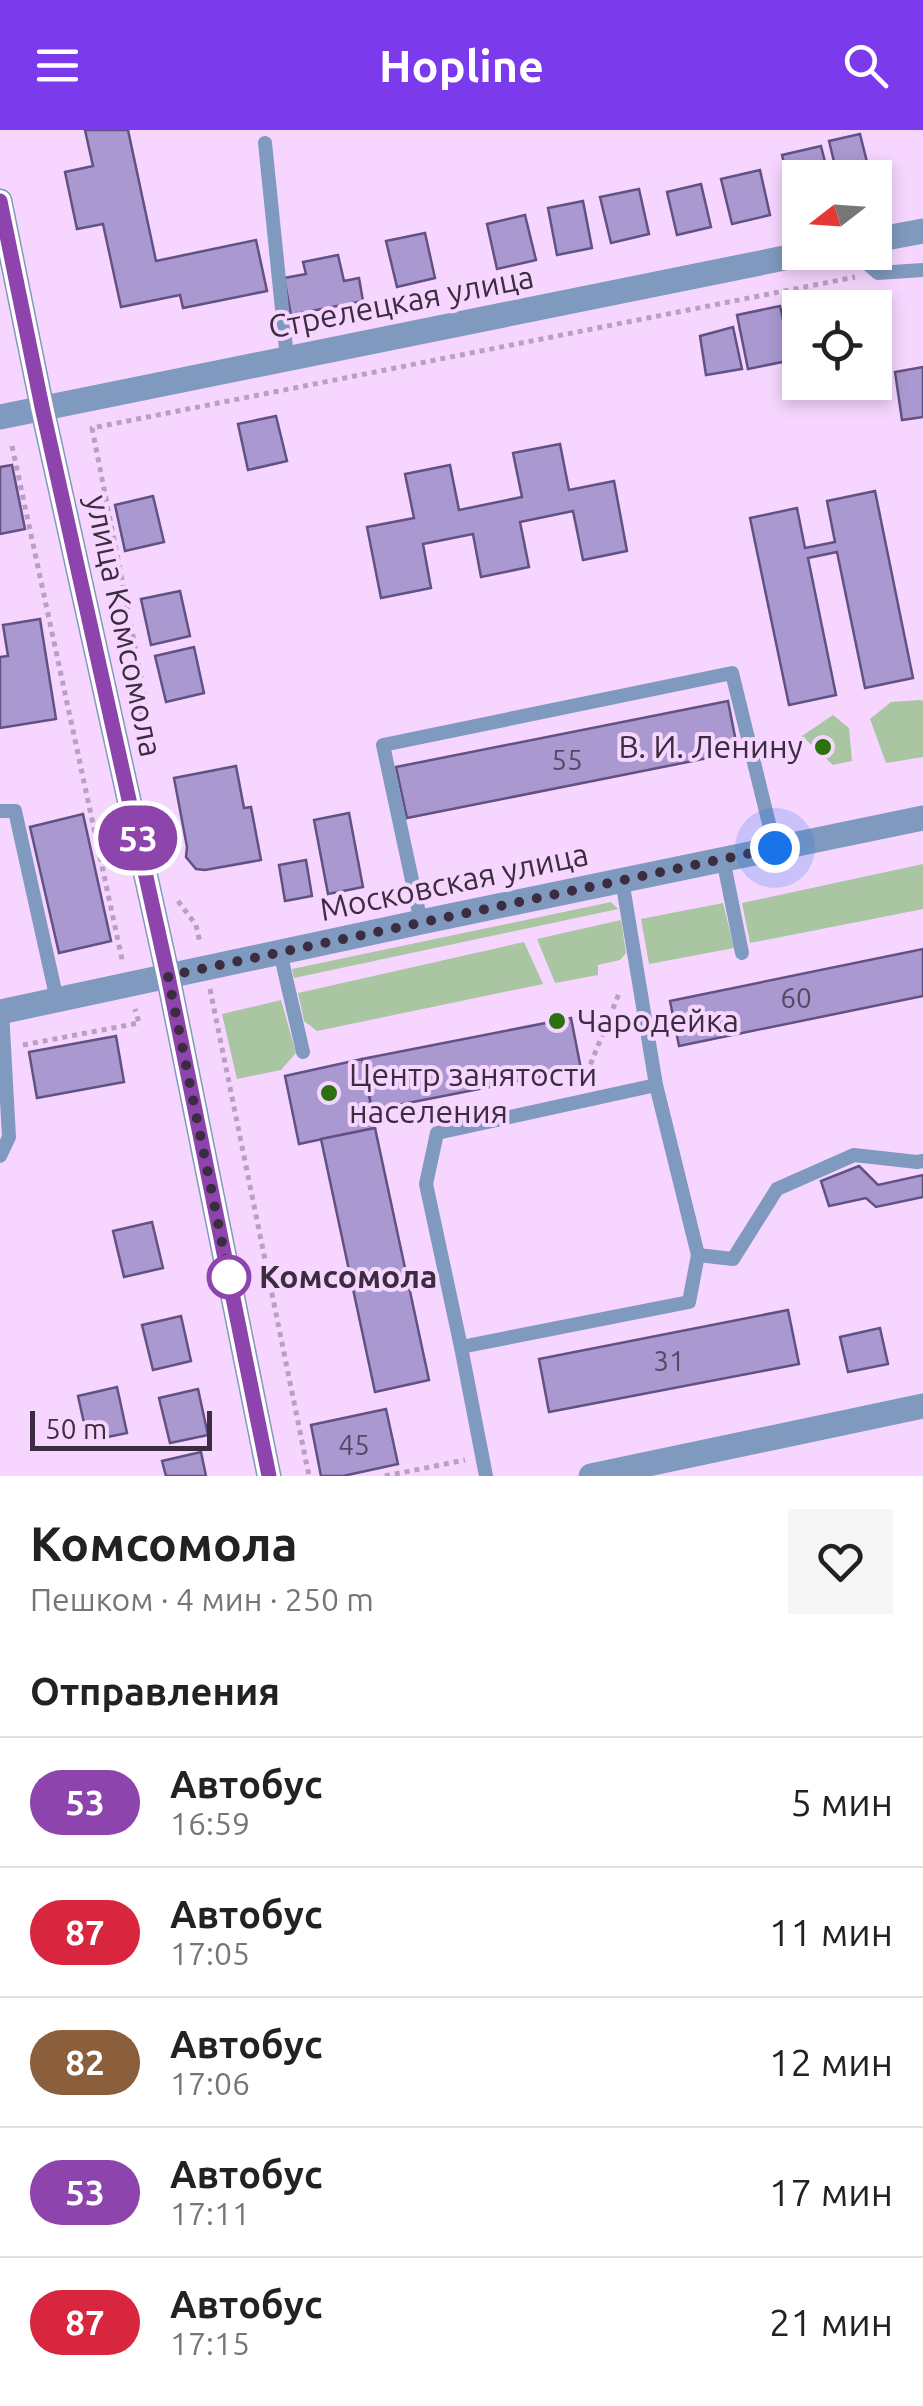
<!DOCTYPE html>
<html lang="ru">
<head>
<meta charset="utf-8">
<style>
	:root { --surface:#fff; --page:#f6f6f6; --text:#222; --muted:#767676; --line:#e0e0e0; --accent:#7c3aed }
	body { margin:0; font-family:Ubuntu,sans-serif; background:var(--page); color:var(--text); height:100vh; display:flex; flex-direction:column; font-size:38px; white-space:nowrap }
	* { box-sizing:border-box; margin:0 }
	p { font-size:32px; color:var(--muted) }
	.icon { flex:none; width:55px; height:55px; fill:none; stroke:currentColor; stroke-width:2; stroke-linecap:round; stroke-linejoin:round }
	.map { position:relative; height:1346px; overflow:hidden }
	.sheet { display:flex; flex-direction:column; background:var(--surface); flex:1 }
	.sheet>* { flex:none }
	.badge { padding:0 20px; border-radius:32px; font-size:35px; line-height:65px }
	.needle { width:65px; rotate:253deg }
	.controls { position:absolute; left:782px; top:30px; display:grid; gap:20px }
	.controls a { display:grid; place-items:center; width:110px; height:110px; border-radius:0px; background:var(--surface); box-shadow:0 5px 15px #0003; font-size:50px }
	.scale { position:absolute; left:30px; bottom:25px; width:182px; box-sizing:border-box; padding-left:10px; border:5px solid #3c2c40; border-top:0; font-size:28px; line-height:35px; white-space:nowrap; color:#3c2c40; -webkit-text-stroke:8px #f6d6ff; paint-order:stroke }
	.you { position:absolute; width:50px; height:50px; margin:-25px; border:8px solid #fff; border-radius:50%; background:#1a73e8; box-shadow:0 0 0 15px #1a73e833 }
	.map>.badge { position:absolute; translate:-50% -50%; box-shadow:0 0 0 5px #fff }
	h2 { padding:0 30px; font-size:38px; line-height:90px }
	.round { display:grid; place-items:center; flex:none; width:105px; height:105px; border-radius:0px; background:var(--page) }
	.overview { display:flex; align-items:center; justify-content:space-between; height:170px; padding:0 30px }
	h1 { font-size:48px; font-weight:700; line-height:75px }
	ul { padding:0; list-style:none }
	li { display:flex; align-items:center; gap:30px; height:130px; padding:0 30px; border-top:2px solid var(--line) }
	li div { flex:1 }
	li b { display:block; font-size:38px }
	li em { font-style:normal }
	li .badge { min-width:110px; font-weight:700; text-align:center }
	header { display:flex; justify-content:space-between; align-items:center; height:130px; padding:0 30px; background:var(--accent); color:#fff; font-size:45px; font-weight:700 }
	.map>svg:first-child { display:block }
	.green { fill:#a9c5a2 }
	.building { fill:#aa98d0; stroke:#625183; stroke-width:2.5 }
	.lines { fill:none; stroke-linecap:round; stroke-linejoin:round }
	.path { stroke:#b99fc1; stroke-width:5; stroke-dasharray:5 5; stroke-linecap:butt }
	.service { stroke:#8099bf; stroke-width:14 }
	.minor { stroke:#8099bf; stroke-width:25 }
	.tertiary { stroke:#8099bf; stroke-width:25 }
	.line-casing { stroke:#fff; stroke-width:22 }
	.line { stroke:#8e44ad; stroke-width:15 }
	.walk { stroke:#3c2c40; stroke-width:10; stroke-dasharray:0 18 }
	.poi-dot { fill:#2b710f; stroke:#f6d6ff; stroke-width:4 }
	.stop-dot { fill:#fff; stroke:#8e44ad; stroke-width:5 }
	.labels { text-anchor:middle; stroke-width:8; stroke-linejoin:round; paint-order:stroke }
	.number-label { font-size:28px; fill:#584764 }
	.street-label { font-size:32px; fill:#3c2c40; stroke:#f6d6ff }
	.poi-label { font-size:32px; fill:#3c2c40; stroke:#f6d6ff; text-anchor:start }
	.stop-label { font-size:32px; font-weight:bold; fill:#3c2c40; stroke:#f6d6ff; text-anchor:start }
</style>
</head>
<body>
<header><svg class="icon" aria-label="menu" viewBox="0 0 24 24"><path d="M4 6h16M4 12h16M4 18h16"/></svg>Hopline<svg class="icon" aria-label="search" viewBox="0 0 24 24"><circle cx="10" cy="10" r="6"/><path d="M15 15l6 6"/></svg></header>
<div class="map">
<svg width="923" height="1346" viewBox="0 0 923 1346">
	<rect width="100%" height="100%" fill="#f6d6ff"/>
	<!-- green -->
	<g class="green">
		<path d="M920 570 923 571V627L886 633 870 589 891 572Z"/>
		<path d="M833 585 849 598 852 631 833 635 802 606Z"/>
		<path d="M923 734V779L750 813 742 773Z"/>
		<path d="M611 772 618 779 294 848 292 839Z"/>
		<path d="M723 773 734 818 649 834 641 789Z"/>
		<path d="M621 790 626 823 620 830 598 835V845L555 853 537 809Z"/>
		<path d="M524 812 543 854 317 901 304 891 298 863Z"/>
		<path d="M281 870 296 923 281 940 237 949 222 884Z"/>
	</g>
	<!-- building -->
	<g class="building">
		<path d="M85 0H128L156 131 256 110 267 161 183 178 180 165 121 177 103 94 77 99 65 42 93 36Z"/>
		<path d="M860 4 871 48H838L829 11Z"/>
		<path d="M821 16 829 48H800V69L793 70 782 25Z"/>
		<path d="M760 40 770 85 732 94 721 49Z"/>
		<path d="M701 54 711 97 677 105 667 62Z"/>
		<path d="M639 59 649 104 611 113 600 67Z"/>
		<path d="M583 71 592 118 557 125 548 78Z"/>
		<path d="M525 85 536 130 497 139 487 94Z"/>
		<path d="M425 103 435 148 397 157 386 111Z"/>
		<path d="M338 125 344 151 359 148 363 171 291 185 284 148 306 144 303 132Z"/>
		<path d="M833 168 834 178H800V201L791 203 787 176Z"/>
		<path d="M780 176 792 230 748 239 737 185Z"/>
		<path d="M733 197 742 239 706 245 700 206Z"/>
		<path d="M923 237V287L902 290 895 242Z"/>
		<path d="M276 286 287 331 248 340 238 294Z"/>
		<path d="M560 314 569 360 614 351 627 421 583 430 573 381 520 392 529 437 481 447 473 404 423 414 431 458 381 468 367 397 414 388 405 344 450 335 459 380 522 367 513 323Z"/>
		<path d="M12 335 25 399 0 404V337Z"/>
		<path d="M875 361 913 548 865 558 837 422 808 428 836 565 789 575 750 388 797 378 805 418 835 412 827 371Z"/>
		<path d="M153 366 164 412 125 421 115 375Z"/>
		<path d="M180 461 190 506 151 515 141 469Z"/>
		<path d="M40 489 56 589 0 598V527L8 526 3 495Z"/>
		<path d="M194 517 204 563 166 572 155 526Z"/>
		<path d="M728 571 738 622 407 688 396 637Z"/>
		<path d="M236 636 244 678 251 677 261 730 205 740 196 739 186 727 187 717 174 648Z"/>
		<path d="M349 683 363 757 328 764 314 690Z"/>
		<path d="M83 684 111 811 59 823 30 697Z"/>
		<path d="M306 730 312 766 285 771 279 735Z"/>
		<path d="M923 819V866L679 916 670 871Z"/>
		<path d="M571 888 581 939 372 980 362 929Z"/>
		<path d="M116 906 124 952 37 968 29 922Z"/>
		<path d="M362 929 375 998 299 1014 285 946Z"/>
		<path d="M375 998 429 1250 375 1262 321 1009Z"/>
		<path d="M859 1036 878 1055 923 1045V1067L876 1077 866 1068 829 1076 821 1051Z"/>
		<path d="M152 1092 163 1138 124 1147 113 1101Z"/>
		<path d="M788 1180 799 1234 549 1282 539 1229Z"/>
		<path d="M181 1186 191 1231 153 1240 142 1195Z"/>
		<path d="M880 1198 888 1234 848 1242 840 1207Z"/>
		<path d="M117 1257 127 1303 88 1311 78 1266Z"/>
		<path d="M198 1259 208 1305 170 1313 159 1268Z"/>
		<path d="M386 1279 398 1334 343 1346H321L311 1295Z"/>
		<path d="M201 1322 206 1346H166L162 1331Z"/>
	</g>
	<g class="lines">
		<!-- path -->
		<g class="path">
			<path d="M12 316 123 834"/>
			<path d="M137 596 146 572 92 298 855 147"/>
			<path d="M178 771 196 795 200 813"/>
			<path d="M210 859 309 1346"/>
			<path d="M23 915 139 893 135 879"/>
			<path d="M583 953 620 861"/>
			<path d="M385 1346 465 1330"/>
		</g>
		<!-- service -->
		<g class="service">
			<path d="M265 13 287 228"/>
			<path d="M854 122 878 143 923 140"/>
			<path d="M0 681H15L57 870"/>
			<path d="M723 729 742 823"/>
			<path d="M622 750 656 955 698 1125 733 1129 777 1059 854 1025 917 1032 923 1031"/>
			<path d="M421 792 383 615 732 543 775 718"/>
			<path d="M280 822 303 922"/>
			<path d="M0 1026 9 1007 2 881"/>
			<path d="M461 1217 689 1172 698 1125"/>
			<path d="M486 1346 461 1217 426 1054 437 1003 656 955"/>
		</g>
		<!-- minor -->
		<g class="minor">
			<path d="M875 110 923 101"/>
			<path d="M0 287 814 122"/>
			<path d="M591 1346 923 1276"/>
		</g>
		<!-- tertiary -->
		<g class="tertiary">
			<path d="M0 71 42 277 168 846 269 1346"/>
			<path d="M0 882 421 792 923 688"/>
		</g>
	</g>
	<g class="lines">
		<!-- line casing -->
		<g class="line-casing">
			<path id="line" d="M0 71 42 277 168 846 269 1346"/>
		</g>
		<!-- line -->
		<use href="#line" class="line"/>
		<!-- walk -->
		<path class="walk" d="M229 1147 168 846 775 718"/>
	</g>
	<!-- markers -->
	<g class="poi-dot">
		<circle cx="823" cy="617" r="10"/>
		<circle cx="557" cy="891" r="10"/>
		<circle cx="329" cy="963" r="10"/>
	</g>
	<circle class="stop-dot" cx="229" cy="1147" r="20"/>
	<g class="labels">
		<!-- number labels -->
		<g class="number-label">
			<text x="567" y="640">55</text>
			<text x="796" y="878">60</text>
			<text x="669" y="1241">31</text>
			<text x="354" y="1325">45</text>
		</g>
		<!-- street labels -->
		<g class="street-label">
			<text transform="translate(401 172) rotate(-11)" y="11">Стрелецкая улица</text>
			<text transform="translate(124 496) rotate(78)" y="11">улица Комсомола</text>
			<text transform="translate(454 752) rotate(-12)" y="11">Московская улица</text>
		</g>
		<!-- poi labels -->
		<g class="poi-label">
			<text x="803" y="628" text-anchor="end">В. И. Ленину</text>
			<text x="577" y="902">Чародейка</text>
			<text x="349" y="956">Центр занятости<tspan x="349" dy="37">населения</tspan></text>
		</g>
		<!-- stop labels -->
		<g class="stop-label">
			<text x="259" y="1158">Комсомола</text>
		</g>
	</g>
</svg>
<div class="controls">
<a><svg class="needle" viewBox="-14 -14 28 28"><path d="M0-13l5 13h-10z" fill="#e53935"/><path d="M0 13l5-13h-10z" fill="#767676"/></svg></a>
<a><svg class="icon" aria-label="locate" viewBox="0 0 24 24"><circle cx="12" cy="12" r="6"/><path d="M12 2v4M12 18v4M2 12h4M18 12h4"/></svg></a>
</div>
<div class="scale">50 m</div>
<div class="you" style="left:775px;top:718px"></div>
<b class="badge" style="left:138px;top:708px;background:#8e44ad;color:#fff">53</b>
</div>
<section class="sheet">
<div class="overview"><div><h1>Комсомола</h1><p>Пешком · 4 мин · 250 m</p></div><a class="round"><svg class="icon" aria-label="heart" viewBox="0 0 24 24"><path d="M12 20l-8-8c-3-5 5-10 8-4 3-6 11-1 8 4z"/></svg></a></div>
<h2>Отправления</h2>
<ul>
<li><span class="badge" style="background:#8e44ad;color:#fff">53</span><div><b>Автобус</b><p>16:59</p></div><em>5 мин</em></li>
<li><span class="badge" style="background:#d7263d;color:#fff">87</span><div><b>Автобус</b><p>17:05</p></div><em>11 мин</em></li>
<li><span class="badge" style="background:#8b5e3c;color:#fff">82</span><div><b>Автобус</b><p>17:06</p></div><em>12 мин</em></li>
<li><span class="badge" style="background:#8e44ad;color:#fff">53</span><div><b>Автобус</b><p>17:11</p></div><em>17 мин</em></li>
<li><span class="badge" style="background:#d7263d;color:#fff">87</span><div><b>Автобус</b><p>17:15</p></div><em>21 мин</em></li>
</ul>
</section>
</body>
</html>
